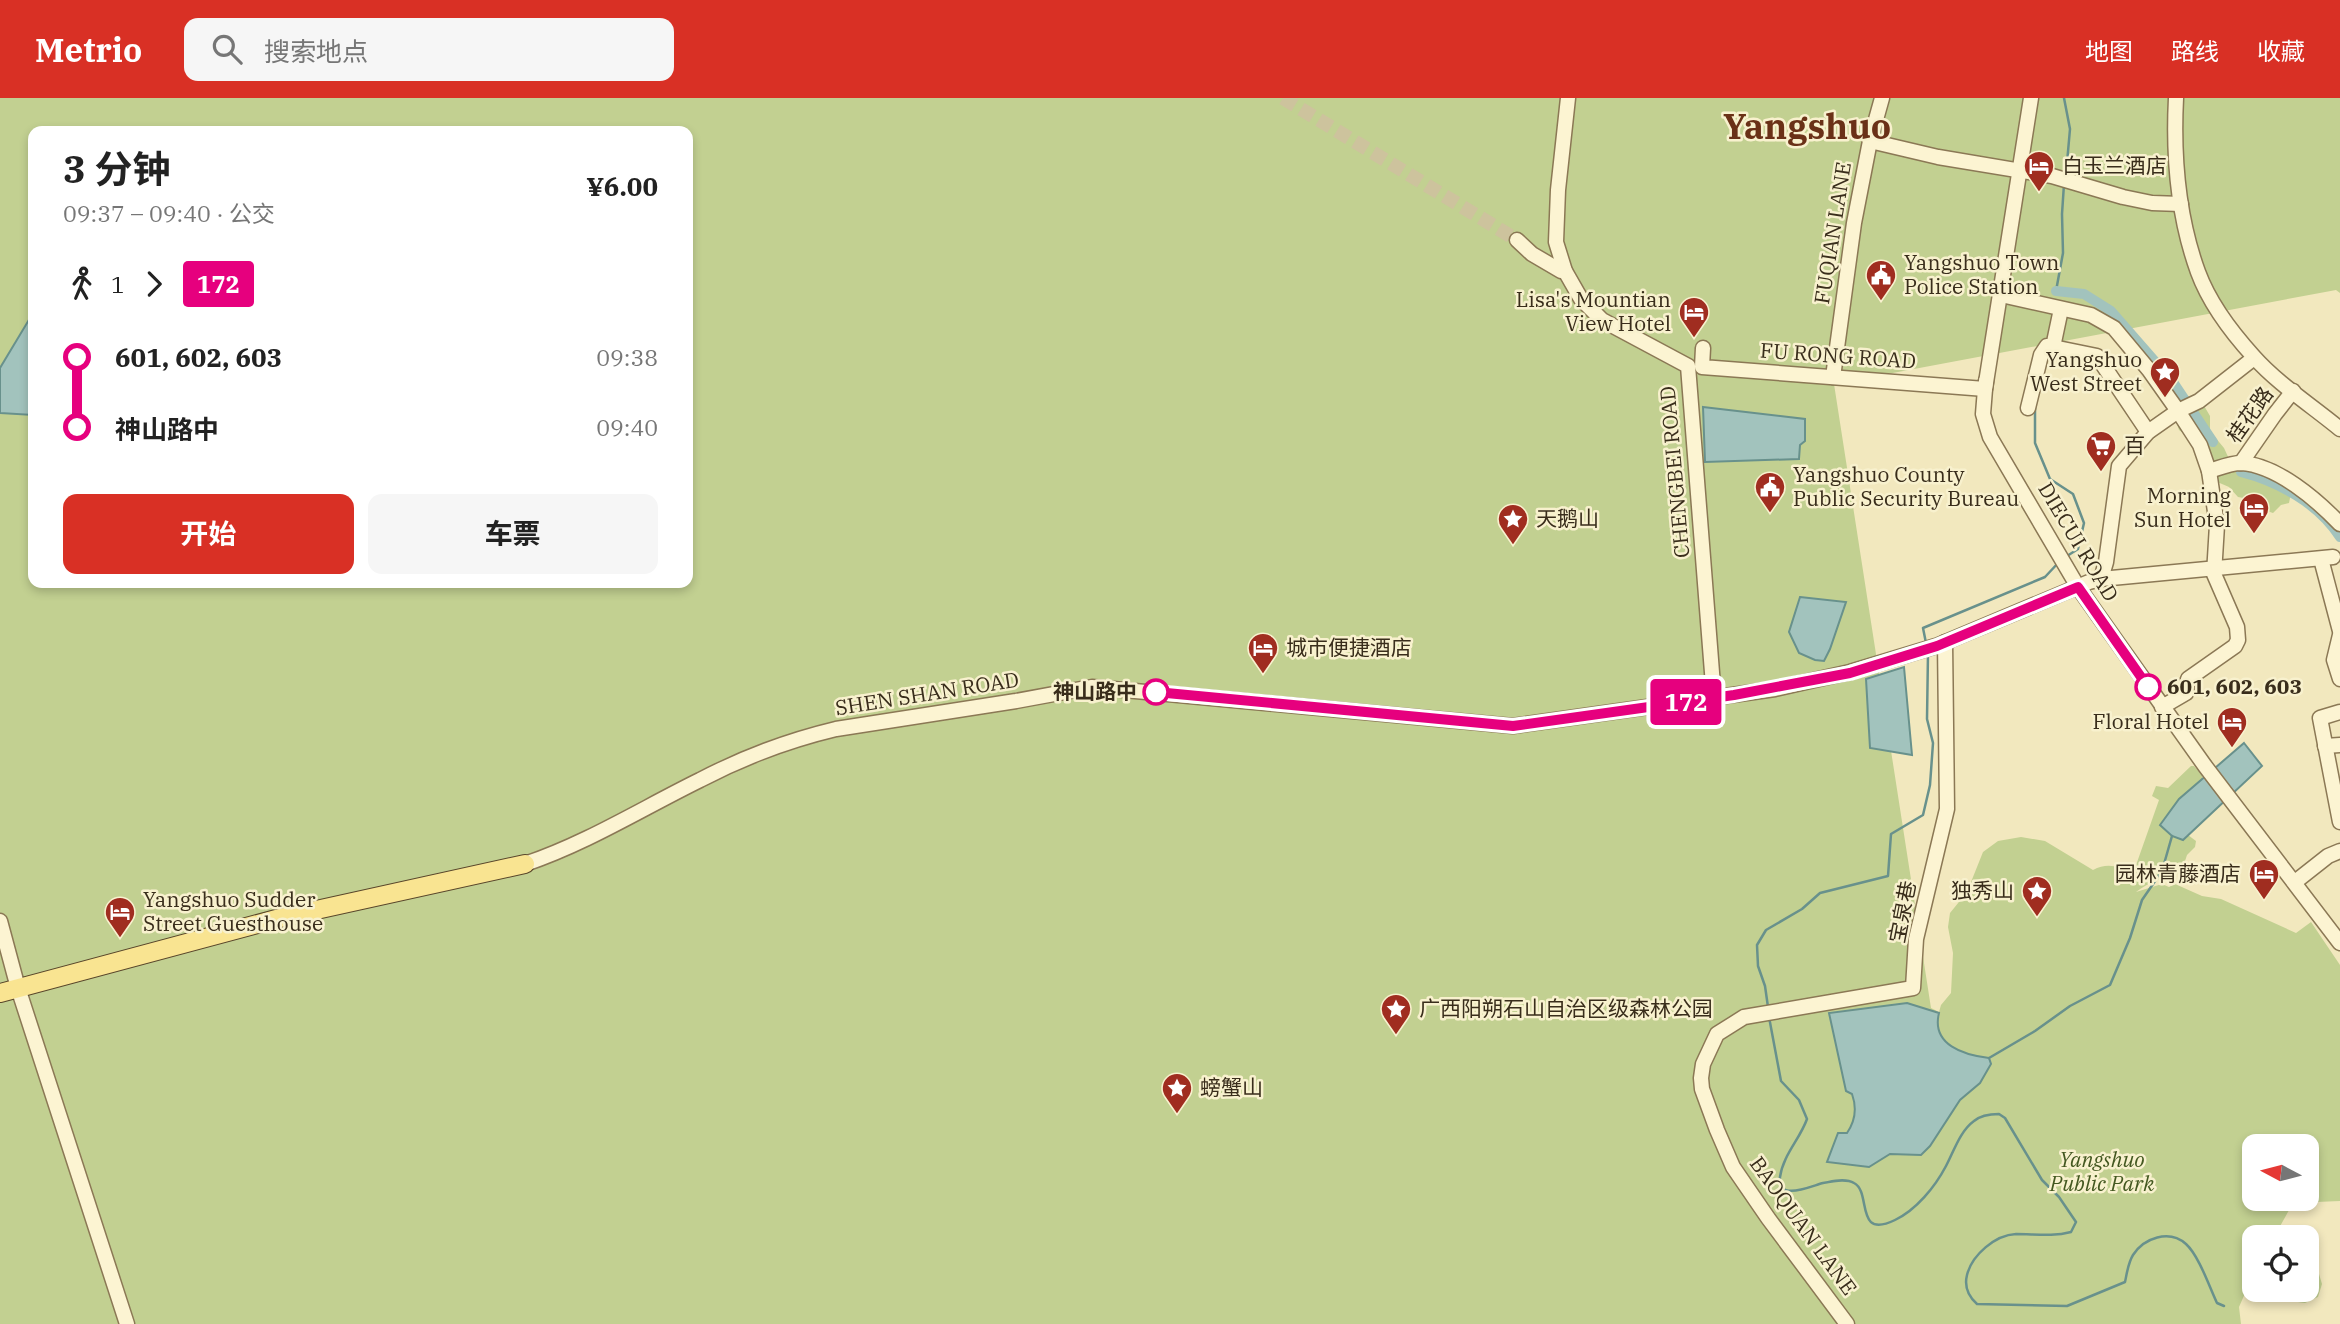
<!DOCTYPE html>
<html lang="zh">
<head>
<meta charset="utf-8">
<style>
	:root { --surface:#fff; --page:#f6f6f6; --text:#222; --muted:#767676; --accent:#d93025 }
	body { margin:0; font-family:"IBM Plex Serif","Noto Sans SC",serif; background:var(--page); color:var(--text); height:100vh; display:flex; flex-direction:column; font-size:26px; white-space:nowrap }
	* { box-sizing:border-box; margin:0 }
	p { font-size:23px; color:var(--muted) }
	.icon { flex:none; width:38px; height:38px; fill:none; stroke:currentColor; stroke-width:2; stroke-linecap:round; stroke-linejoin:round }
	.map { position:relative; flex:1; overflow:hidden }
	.details { position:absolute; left:28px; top:28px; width:665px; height:462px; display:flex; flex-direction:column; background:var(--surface); border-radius:14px; box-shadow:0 4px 10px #0003 }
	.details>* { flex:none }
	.badge { padding:0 14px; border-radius:5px; font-size:24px; line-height:46px }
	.needle { width:46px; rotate:277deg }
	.fabs { position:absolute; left:2242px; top:1036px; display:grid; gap:14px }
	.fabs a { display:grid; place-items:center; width:77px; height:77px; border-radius:14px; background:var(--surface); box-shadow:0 4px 10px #0003; font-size:35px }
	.map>.badge { position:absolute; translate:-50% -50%; box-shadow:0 0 0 4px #fff }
	.legs { display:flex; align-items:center; gap:10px; height:77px; padding:0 35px; font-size:23px }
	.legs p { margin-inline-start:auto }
	.headline { display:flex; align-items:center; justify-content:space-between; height:119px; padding:0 35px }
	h1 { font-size:38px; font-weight:700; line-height:52px }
	.cta { display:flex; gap:14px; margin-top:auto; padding:14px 35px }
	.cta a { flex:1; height:80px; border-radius:14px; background:var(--accent); color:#fff; font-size:28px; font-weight:700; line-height:80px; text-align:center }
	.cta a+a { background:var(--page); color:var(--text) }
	ul { padding:0 35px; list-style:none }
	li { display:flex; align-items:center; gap:24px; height:70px; font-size:26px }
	li i { display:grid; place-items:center; width:10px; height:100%; margin:0 9px; background:currentColor }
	li i::after { content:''; width:18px; height:18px; margin:-9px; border:5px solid; border-radius:50%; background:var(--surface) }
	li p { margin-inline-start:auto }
	li:first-child i { background:linear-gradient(#0000 50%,currentColor 0) }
	li:last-child i { background:linear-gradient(currentColor 50%,#0000 0) }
	header { display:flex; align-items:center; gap:42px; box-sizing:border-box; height:98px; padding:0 35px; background:var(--accent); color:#fff }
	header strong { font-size:33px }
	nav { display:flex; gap:38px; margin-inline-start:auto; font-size:24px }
	.search { width:490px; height:63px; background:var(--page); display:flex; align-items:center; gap:18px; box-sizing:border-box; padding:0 24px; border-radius:14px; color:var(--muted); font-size:26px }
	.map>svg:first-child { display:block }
	.green { fill:#c2d091; fill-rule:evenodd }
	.water { fill:#a2c3bd; stroke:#68918c; stroke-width:2 }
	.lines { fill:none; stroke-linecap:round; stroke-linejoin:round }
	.stream { stroke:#68918c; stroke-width:2.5 }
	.canal { stroke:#a2c3bd; stroke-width:10 }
	.minor-tunnel { stroke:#cdc39d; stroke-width:14; stroke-dasharray:14 7; stroke-linecap:butt }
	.minor-casing { stroke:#8b7855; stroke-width:17 }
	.major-casing { stroke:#58452a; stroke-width:20 }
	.minor { stroke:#fcf4d2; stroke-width:14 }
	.major { stroke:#f9e491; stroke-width:18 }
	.line-1-casing { stroke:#fff; stroke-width:16 }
	.line-1 { stroke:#e6007e; stroke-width:10 }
	.stop-1-dot { fill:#fff; stroke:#e6007e; stroke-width:3.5 }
	.labels { text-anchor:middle; stroke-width:5; stroke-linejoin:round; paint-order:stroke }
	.poi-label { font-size:21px; fill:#392d1b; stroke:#f8f1ce; text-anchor:start }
	.street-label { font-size:21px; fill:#392d1b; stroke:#f8f1ce }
	.stop-label { font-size:21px; font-weight:bold; fill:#392d1b; stroke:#f8f1ce; text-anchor:start }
	.park-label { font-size:21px; font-style:italic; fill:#435820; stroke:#f8f1ce }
	.town-label { font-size:35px; font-weight:bold; fill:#6a3117; stroke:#f8f1ce }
</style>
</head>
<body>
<header>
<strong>Metrio</strong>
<div class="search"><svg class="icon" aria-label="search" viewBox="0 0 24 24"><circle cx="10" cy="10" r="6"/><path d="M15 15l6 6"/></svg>搜索地点</div>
<nav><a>地图</a><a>路线</a><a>收藏</a></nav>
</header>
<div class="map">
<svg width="2340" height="1226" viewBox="0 0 2340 1226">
	<rect width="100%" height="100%" fill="#f2e8be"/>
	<!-- green -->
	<g class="green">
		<path d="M0 0H2340V195L2336 192 1834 286 1931 910 1939 914 1941 907 1951 895 1953 855 1948 829 1950 815 1967 794 1983 754 1998 743 2021 739 2045 743 2093 772C2108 763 2120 771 2135 770L2159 702 2152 698 2156 688 2168 690 2191 668H2194L2202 677V681L2179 701 2182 742 2188 737 2196 743 2195 749 2187 757 2181 775C2165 778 2149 784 2136 794L2162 786 2169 789 2175 786 2202 798 2221 801 2296 835 2311 824 2340 867V1103L2293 1105 2274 1139H2254V1175L2239 1209 2241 1226H0ZM33 33H688V485H33ZM2254 1048H2306V1101H2254Z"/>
		<path d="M2130 239 2166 281 2186 297 2203 306 2210 318V333L2224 350 2230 363 2292 390 2289 405 2281 407 2273 415 2261 411 2254 402 2238 399 2229 389 2215 383 2193 342 2179 332 2177 326 2178 308Z"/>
		<path d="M2307 1170 2319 1176 2322 1186 2318 1199 2305 1205 2298 1204 2292 1192H2306Z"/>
	</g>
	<!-- water -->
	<g class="water">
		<path d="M33 215V317L0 315V270Z"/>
		<path d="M1703 309 1805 321V343L1800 347 1799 361 1705 364Z"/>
		<path d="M1800 499 1846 504 1830 551 1824 563 1815 562 1799 555 1789 534Z"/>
		<path d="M1904 569 1912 657 1870 650 1866 581Z"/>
		<path d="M2244 645 2262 668 2183 742 2172 738 2160 727 2179 701Z"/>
		<path d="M1907 905 1939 915C1931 947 1964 957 1989 960L1991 966 1980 985 1960 1002 1930 1048 1921 1057 1890 1056 1869 1069 1827 1064 1838 1035H1847C1856 1022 1857 1010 1852 996L1846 993 1829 915Z"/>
	</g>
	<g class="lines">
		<!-- stream -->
		<g class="stream">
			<path d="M2064 0 2070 31 2066 76"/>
			<path d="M2056 193 2063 155 2062 116 2064 86"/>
			<path d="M2035 307V345L2050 381 2073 396 2084 425 2078 451 2067 458"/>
			<path d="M1926 545 1923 530 2045 479 2059 464"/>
			<path d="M1768 909 1765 888 1758 868 1757 847 1766 832 1802 811 1820 795 1888 778 1891 736 1923 717 1930 687 1933 645 1927 621 1928 555"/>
			<path d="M1769 919 1781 983 1799 1002 1807 1021C1800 1041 1783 1057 1780 1079 1777 1104 1811 1088 1823 1085 1832 1083 1846 1080 1854 1085 1872 1094 1854 1142 1895 1122 1916 1112 1935 1089 1946 1068 1954 1053 1960 1033 1974 1023 1981 1017 1990 1016 1999 1016L2005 1020 2042 1082 2059 1099 2076 1124 2071 1134C2052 1139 2035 1136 2016 1136 1995 1137 1972 1157 1967 1177 1964 1189 1968 1198 1977 1206L2067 1208 2125 1184C2127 1175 2128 1165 2133 1157 2144 1140 2169 1131 2186 1146 2199 1158 2209 1188 2217 1205L2224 1208"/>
			<path d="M1989 960 2035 933 2070 908 2110 887 2130 840 2142 802 2162 773 2172 738"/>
		</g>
		<!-- canal -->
		<g class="canal">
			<path d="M2056 193 2084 196 2111 213 2173 284 2213 344"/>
			<path d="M2241 374C2279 384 2318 405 2340 439"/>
		</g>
		<!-- minor-tunnel -->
		<path class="minor-tunnel" d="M1283 0 1517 142"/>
		<!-- minor casing -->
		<g class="minor-casing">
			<g id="minor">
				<path d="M1568 0 1558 92 1556 144 1565 173 1581 201 1602 222 1688 268 1714 600"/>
				<path d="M2031 0 1985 291 1983 316 1990 339 2078 489 2205 668 2340 845"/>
				<path d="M2176 0C2173 58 2178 119 2198 174 2209 204 2233 236 2254 259 2277 285 2312 308 2340 331"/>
				<path d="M1870 43 1938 59 2052 78 2123 99 2152 105 2181 106"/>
				<path d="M1517 142 1532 156 1561 173H1565"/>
				<path d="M2001 197 2091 217 2114 230 2149 272 2178 313 2200 347 2209 373 2217 427 2214 476 2237 529 2238 542 2235 548 2188 581 2186 595 2162 609"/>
				<path d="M2053 249 2097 258 2148 334"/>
				<path d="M1703 250 1702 269 1985 291 1986 283"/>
				<path d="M1833 279 1854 125 1870 43 1882 0"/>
				<path d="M2028 310 2041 257 2047 248 2053 249 2061 211"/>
				<path d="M2241 365 2275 316 2293 293"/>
				<path d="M2209 373C2219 370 2231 365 2241 365 2277 367 2317 402 2340 426"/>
				<path d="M2321 461 2340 533"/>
				<path d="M2101 481 2106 464 2119 368 2148 334 2178 313 2199 303 2254 260"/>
				<path d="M2340 537 2334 562 2340 581"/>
				<path d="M2340 614 2320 620 2340 724"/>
				<path d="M2325 648 2340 647"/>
				<path d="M525 766C587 745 641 711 700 682 742 660 790 642 836 631L1016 603 1092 589 1513 628 1775 591 1850 574 1936 548 2089 484 2101 481 2333 459"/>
				<path d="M2295 784 2328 758 2340 753"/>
				<path d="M0 823 18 890 127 1226"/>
				<path d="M1847 1226 1768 1120 1733 1069 1717 1032 1702 991 1701 980 1703 966 1717 936 1744 919 1913 890 1916 841 1947 711 1945 544"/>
			</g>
		</g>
		<!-- major casing -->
		<g class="major-casing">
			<path id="major" d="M0 895 280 820 525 766"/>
		</g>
		<!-- minor -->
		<use href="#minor" class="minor"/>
		<!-- major -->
		<use href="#major" class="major"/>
	</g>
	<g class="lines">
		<!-- line-1 casing -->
		<g class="line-1-casing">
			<path id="line-1" d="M1156 594 1513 628 1734 597 1850 575 1937 548 2078 489 2148 589"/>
		</g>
		<!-- line-1 -->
		<use href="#line-1" class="line-1"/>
	</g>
	<!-- icons -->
	<defs>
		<g id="hotel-pin" transform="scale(1.575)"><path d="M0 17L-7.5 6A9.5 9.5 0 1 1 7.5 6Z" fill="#a02d20" stroke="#f8f1ce"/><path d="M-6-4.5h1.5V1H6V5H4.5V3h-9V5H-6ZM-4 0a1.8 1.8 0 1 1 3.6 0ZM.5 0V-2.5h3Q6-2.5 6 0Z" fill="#fff"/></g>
		<g id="civic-pin" transform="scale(1.575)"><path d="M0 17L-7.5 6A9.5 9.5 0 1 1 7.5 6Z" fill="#a02d20" stroke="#f8f1ce"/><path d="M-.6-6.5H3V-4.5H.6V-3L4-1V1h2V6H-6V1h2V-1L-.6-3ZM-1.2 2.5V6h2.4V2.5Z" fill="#fff"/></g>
		<g id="sight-pin" transform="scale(1.575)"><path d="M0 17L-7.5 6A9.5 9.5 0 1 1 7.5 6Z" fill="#a02d20" stroke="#f8f1ce"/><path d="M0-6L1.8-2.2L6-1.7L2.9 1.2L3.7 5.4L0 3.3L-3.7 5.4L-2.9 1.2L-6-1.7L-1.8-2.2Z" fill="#fff"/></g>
		<g id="supermarket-pin" transform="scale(1.575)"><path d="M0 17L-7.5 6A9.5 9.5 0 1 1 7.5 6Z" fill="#a02d20" stroke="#f8f1ce"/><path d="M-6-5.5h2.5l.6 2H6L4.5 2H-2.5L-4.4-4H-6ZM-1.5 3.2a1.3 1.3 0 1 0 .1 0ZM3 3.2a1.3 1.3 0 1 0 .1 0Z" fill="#fff"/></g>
	</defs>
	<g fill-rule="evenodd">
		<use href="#hotel-pin" x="2039" y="68"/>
		<use href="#civic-pin" x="1881" y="177"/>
		<use href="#hotel-pin" x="1694" y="214"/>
		<use href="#sight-pin" x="2165" y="274"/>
		<use href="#supermarket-pin" x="2101" y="348"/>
		<use href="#civic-pin" x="1770" y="389"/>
		<use href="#hotel-pin" x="2254" y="410"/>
		<use href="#sight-pin" x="1513" y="421"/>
		<use href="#hotel-pin" x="1263" y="550"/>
		<use href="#hotel-pin" x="2232" y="624"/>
		<use href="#hotel-pin" x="2264" y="776"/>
		<use href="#sight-pin" x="2037" y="793"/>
		<use href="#hotel-pin" x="120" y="814"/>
		<use href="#sight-pin" x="1396" y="911"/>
		<use href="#sight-pin" x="1177" y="990"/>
	</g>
	<!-- markers -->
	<g class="stop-1-dot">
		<circle cx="2148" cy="589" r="12"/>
		<circle cx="1156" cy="594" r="12"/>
	</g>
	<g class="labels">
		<!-- poi labels -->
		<g class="poi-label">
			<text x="2062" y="75">白玉兰酒店</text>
			<text x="1904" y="172">Yangshuo Town<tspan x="1904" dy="24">Police Station</tspan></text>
			<text x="1671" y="209" text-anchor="end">Lisa's Mountian<tspan x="1671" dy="24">View Hotel</tspan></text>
			<text x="2142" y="269" text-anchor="end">Yangshuo<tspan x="2142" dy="24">West Street</tspan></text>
			<text x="2124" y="355">百</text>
			<text x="1793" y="384">Yangshuo County<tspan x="1793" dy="24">Public Security Bureau</tspan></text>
			<text x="2231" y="405" text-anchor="end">Morning<tspan x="2231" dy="24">Sun Hotel</tspan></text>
			<text x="1536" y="428">天鹅山</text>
			<text x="1286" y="557">城市便捷酒店</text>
			<text x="2209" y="631" text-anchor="end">Floral Hotel</text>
			<text x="2241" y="783" text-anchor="end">园林青藤酒店</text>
			<text x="2014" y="800" text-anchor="end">独秀山</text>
			<text x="143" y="809">Yangshuo Sudder<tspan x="143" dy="24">Street Guesthouse</tspan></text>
			<text x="1419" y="918">广西阳朔石山自治区级森林公园</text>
			<text x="1200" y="997">螃蟹山</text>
		</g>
		<!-- street labels -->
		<g class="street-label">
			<text transform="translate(1833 135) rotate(-81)" y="7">FUQIAN LANE</text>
			<text transform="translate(1838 258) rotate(4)" y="7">FU RONG ROAD</text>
			<text transform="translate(2250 317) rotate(-54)" y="7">桂花路</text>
			<text transform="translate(1675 374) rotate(-95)" y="7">CHENGBEI ROAD</text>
			<text transform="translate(2078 444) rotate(59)" y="7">DIECUI ROAD</text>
			<text transform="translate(927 596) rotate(-9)" y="7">SHEN SHAN ROAD</text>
			<text transform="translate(1903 814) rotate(-79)" y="7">宝泉巷</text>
			<text transform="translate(1803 1128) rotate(54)" y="7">BAOQUAN LANE</text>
		</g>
		<!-- stop labels -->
		<g class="stop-label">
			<text x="2167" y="596">601, 602, 603</text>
			<text x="1137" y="601" text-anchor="end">神山路中</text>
		</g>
		<!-- park labels -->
		<g class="park-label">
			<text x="2102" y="1069">Yangshuo<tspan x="2102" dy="24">Public Park</tspan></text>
		</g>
		<!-- town labels -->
		<g class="town-label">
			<text x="1807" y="41">Yangshuo</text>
		</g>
	</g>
</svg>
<div class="fabs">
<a><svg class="needle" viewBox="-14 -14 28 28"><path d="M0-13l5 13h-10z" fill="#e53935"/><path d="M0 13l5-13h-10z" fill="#767676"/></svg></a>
<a><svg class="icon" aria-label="locate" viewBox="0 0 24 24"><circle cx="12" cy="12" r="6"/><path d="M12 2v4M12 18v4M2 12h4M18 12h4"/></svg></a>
</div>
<b class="badge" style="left:1686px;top:604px;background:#e6007e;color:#fff">172</b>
<section class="details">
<div class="headline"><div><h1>3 分钟</h1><p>09:37 – 09:40 · 公交</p></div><b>¥6.00</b></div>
<div class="legs"><svg class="icon" aria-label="walk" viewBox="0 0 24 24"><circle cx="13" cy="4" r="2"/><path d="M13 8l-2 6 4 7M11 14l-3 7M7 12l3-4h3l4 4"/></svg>1<svg class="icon" aria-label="forward" viewBox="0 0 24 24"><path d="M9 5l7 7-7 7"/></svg><b class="badge" style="background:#e6007e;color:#fff">172</b></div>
<ul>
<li><i style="color:#e6007e"></i><b>601, 602, 603</b><p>09:38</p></li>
<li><i style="color:#e6007e"></i><b>神山路中</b><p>09:40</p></li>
</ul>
<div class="cta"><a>开始</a><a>车票</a></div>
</section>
</div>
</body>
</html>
